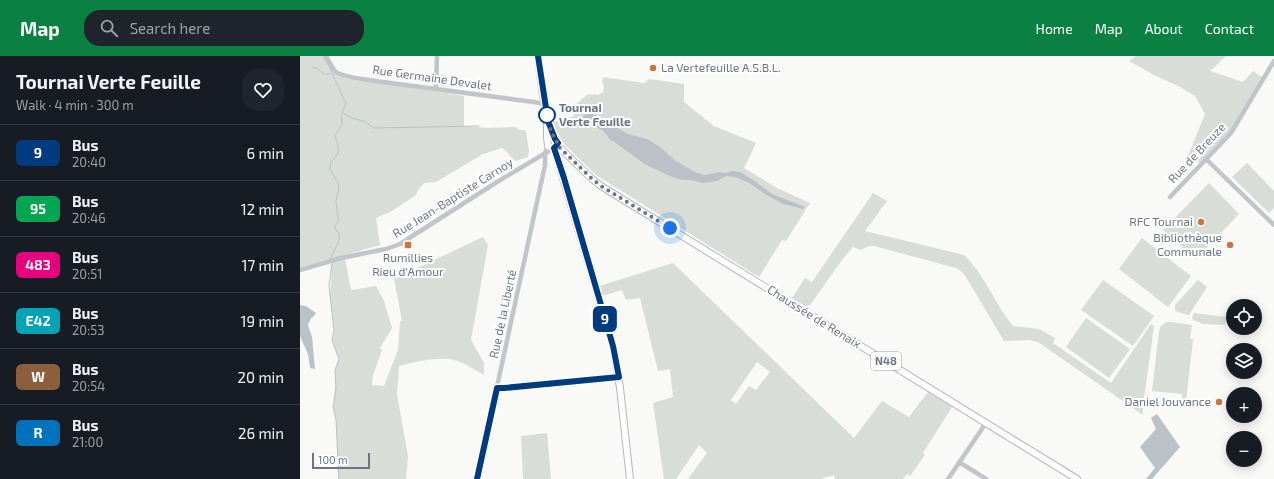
<!DOCTYPE html>
<html lang="en">
<head>
<meta charset="utf-8">
<style>
	:root { --surface:#171b24; --page:#20242c; --text:#f1f3f6; --muted:#9ea1a6; --line:#363941; --accent:#0b8043 }
	body { margin:0; font-family:"Exo 2",sans-serif; background:var(--page); color:var(--text); height:100vh; display:flex; flex-direction:column; font-size:15px; white-space:nowrap }
	* { box-sizing:border-box; margin:0 }
	p { font-size:13px; color:var(--muted) }
	.icon { flex:none; width:22px; height:22px; fill:none; stroke:currentColor; stroke-width:2; stroke-linecap:round; stroke-linejoin:round }
	.map { position:relative; flex:1; overflow:hidden }
	.drawer { display:flex; flex-direction:column; background:var(--surface); width:300px }
	.drawer>* { flex:none }
	.badge { padding:0 8px; border-radius:6px; font-size:14px; line-height:26px }
	.controls { position:absolute; left:926px; top:243px; display:grid; gap:8px }
	.controls a { display:grid; place-items:center; width:36px; height:36px; border-radius:50%; background:var(--surface); box-shadow:0 2px 10px #0003; font-size:20px }
	.scale { position:absolute; left:12px; bottom:10px; width:58px; box-sizing:border-box; padding-left:4px; border:2px solid #6b7684; border-top:0; font-size:11px; line-height:14px; white-space:nowrap; color:#6b7684; -webkit-text-stroke:3px #fff; paint-order:stroke }
	.you { position:absolute; width:20px; height:20px; margin:-10px; border:3px solid #fff; border-radius:50%; background:#1a73e8; box-shadow:0 0 0 6px #1a73e833 }
	.map>.badge { position:absolute; translate:-50% -50%; box-shadow:0 0 0 2px #fff }
	.round { display:grid; place-items:center; flex:none; width:42px; height:42px; border-radius:16px; background:var(--page) }
	.summary { display:flex; align-items:center; justify-content:space-between; height:68px; padding:0 16px }
	h1 { font-size:19px; font-weight:700; line-height:30px }
	ul { padding:0; list-style:none }
	li { display:flex; align-items:center; gap:12px; height:56px; padding:0 16px; border-top:1px solid var(--line) }
	li div { flex:1 }
	li b { display:block; font-size:15px }
	li em { font-style:normal }
	li .badge { min-width:44px; font-weight:700; text-align:center }
	header { display:flex; align-items:center; gap:24px; box-sizing:border-box; height:56px; padding:0 20px; background:var(--accent); color:#fff }
	header strong { font-size:19px }
	nav { display:flex; gap:22px; margin-inline-start:auto; font-size:14px }
	.search { width:280px; height:36px; background:var(--page); display:flex; align-items:center; gap:10px; box-sizing:border-box; padding:0 14px; border-radius:16px; color:var(--muted); font-size:15px }
	main { display:flex; flex:1; min-height:0 }
	.map>svg:first-child { display:block }
	.green { fill:#d8ddd7; fill-rule:evenodd }
	.water { fill:#bac2c7 }
	.lines { fill:none; stroke-linecap:round; stroke-linejoin:round }
	.stream { stroke:#bac2c7; stroke-width:1 }
	.major-casing { stroke:#b4b8bc; stroke-width:8 }
	.minor { stroke:#c1c4c8; stroke-width:4.5 }
	.major { stroke:#fff; stroke-width:6 }
	.line-casing { stroke:#fff; stroke-width:9 }
	.line { stroke:#003b80; stroke-width:6 }
	.walk { stroke:#6b7684; stroke-width:4; stroke-dasharray:0 7.2 }
	.poi-dot { fill:#d1733f; stroke:#fff; stroke-width:1.5 }
	.stop-dot { fill:#fff; stroke:#003b80; stroke-width:2 }
	.labels { text-anchor:middle; stroke-width:4; stroke-linejoin:round; paint-order:stroke }
	.shield { fill:#fff; stroke:#979fa9; stroke-width:1 }
	.shield-label { font-size:11px; font-weight:bold; fill:#6b7684 }
	.poi-label { font-size:12px; fill:#6b7684; stroke:#fff; text-anchor:end }
	.street-label { font-size:12px; fill:#6b7684; stroke:#fff }
	.stop-label { font-size:12px; font-weight:bold; fill:#6b7684; stroke:#fff; text-anchor:start }
</style>
</head>
<body>
<header>
<strong>Map</strong>
<div class="search"><svg class="icon" aria-label="search" viewBox="0 0 24 24"><circle cx="10" cy="10" r="6"/><path d="M15 15l6 6"/></svg>Search here</div>
<nav><a>Home</a><a>Map</a><a>About</a><a>Contact</a></nav>
</header>
<main>
<section class="drawer">
<div class="summary"><div><h1>Tournai Verte Feuille</h1><p>Walk · 4 min · 300 m</p></div><a class="round"><svg class="icon" aria-label="heart" viewBox="0 0 24 24"><path d="M12 20l-8-8c-3-5 5-10 8-4 3-6 11-1 8 4z"/></svg></a></div>
<ul>
<li><span class="badge" style="background:#003b80;color:#fff">9</span><div><b>Bus</b><p>20:40</p></div><em>6 min</em></li>
<li><span class="badge" style="background:#00a651;color:#fff">95</span><div><b>Bus</b><p>20:46</p></div><em>12 min</em></li>
<li><span class="badge" style="background:#e6007e;color:#fff">483</span><div><b>Bus</b><p>20:51</p></div><em>17 min</em></li>
<li><span class="badge" style="background:#00a3b4;color:#fff">E42</span><div><b>Bus</b><p>20:53</p></div><em>19 min</em></li>
<li><span class="badge" style="background:#8b5e3c;color:#fff">W</span><div><b>Bus</b><p>20:54</p></div><em>20 min</em></li>
<li><span class="badge" style="background:#0072bc;color:#fff">R</span><div><b>Bus</b><p>21:00</p></div><em>26 min</em></li>
</ul>
</section>
<div class="map">
<svg width="974" height="423" viewBox="0 0 974 423">
	<rect width="100%" height="100%" fill="#f9f9f7"/>
	<!-- green -->
	<g class="green">
		<path d="M0 0H27L34 16 53 22 164 40V70L188 72 216 71 219 74H224L226 76 229 95 228 101 216 105C210 102 208 95 202 92L183 98 136 126 124 127 118 134 116 139 92 155 76 162 80 189 0 212Z"/>
		<path d="M836 0H926L910 15 943 26 953 15 962 21 933 72 900 107 888 100 905 58 895 40 880 31 854 19 829 5Z"/>
		<path d="M303 21 344 27 349 23 384 28V46L414 70 456 87 444 112 477 132 510 147 486 185 482 184 459 221 296 119 263 87 258 77 255 75 254 66 274 60V50L288 38 298 39 303 36 304 30 302 26Z"/>
		<path d="M947 107 974 135V152L969 157 932 121Z"/>
		<path d="M909 127 939 158 896 203 863 174Z"/>
		<path d="M573 137 587 145 565 175 664 199C685 219 695 248 713 270L739 273 755 282 753 287 811 327 851 268 854 270 843 350V359L738 286 730 284 704 285 666 221 662 216 656 212 574 190H569L561 194 553 191 542 204 508 252 492 242 505 222 512 226Z"/>
		<path d="M183 181 188 189 171 284 184 307V319C175 314 160 304 149 303 132 302 115 306 99 310L97 338 108 400 106 423H38L36 364 33 351 35 332V314L39 303 32 284 34 274 30 242 32 205 45 203 51 234 76 230 84 245 92 272 80 292 82 294 73 319 72 329 84 330 98 294 100 265H102L94 223Z"/>
		<path d="M842 182 891 220 868 251 819 213Z"/>
		<path d="M373 207 554 382 582 345 609 361 628 336 652 351 623 397 625 399 610 420 607 418 603 423H535L534 419 520 423H388L407 397 399 389 376 423H364L353 347 373 341 370 313 358 315 340 242 326 244 322 234 302 240 299 230ZM457 306 470 316 456 334 449 330 436 348 431 344Z"/>
		<path d="M803 224 854 260 833 290 781 254Z"/>
		<path d="M898 224 907 231 889 259 875 255V249Z"/>
		<path d="M894 257 926 261 925 269 903 268 893 264 892 261Z"/>
		<path d="M786 262 830 293 809 322 766 291Z"/>
		<path d="M866 266H870L892 269 890 283H893L886 345 882 344V338L852 335 859 276 860 271Z"/>
		<path d="M247 377 251 423H223L221 380Z"/>
	</g>
	<!-- water -->
	<g class="water">
		<path d="M288 57 293 58 328 78 347 83 360 91 376 105 395 116 404 119 420 116 426 117 432 115 440 116 455 125 472 138 505 151 503 153 483 148 465 138 449 127 435 121 426 120 417 125 403 127 391 124H382L370 120 346 109 313 85 310 84C308 81 307 78 304 76 293 66 280 72 267 70V67L275 65Z"/>
		<path d="M0 249 6 250 16 257 13 261 11 262 8 269 12 281 15 313 10 312 8 298 0 280Z"/>
		<path d="M857 358 880 391 852 423H846L855 412 840 391 856 373 851 362Z"/>
	</g>
	<g class="lines">
		<!-- stream -->
		<g class="stream">
			<path d="M23 0 30 12 46 48 42 56V68L35 79C38 92 42 96 31 106L30 113 38 127 39 132 36 145 38 162V166L34 171 40 179C39 189 34 192 31 202"/>
			<path d="M12 12 15 11C21 15 24 21 31 17"/>
			<path d="M43 57 52 62 63 65 74 72 179 70"/>
			<path d="M32 207 29 230 34 274 32 284 39 303 35 314 36 333 33 351 36 364 39 423"/>
		</g>
		<!-- major casing -->
		<g class="major-casing">
			<g id="major">
				<path d="M238 0C241 22 244 69 257 86V89"/>
				<path d="M247 67V81L248 90 252 92 256 91"/>
				<path d="M257 89 291 122 301 130 777 423"/>
				<path d="M254 92 313 290 320 332 330 423"/>
			</g>
		</g>
		<!-- minor -->
		<g class="minor">
			<path d="M26 0C29 5 32 12 36 16 45 22 72 24 83 26L241 47H245"/>
			<path d="M136 33 137 0"/>
			<path d="M906 103 974 169"/>
			<path d="M870 141 931 77 974 5"/>
			<path d="M0 214 41 202 86 193 100 188 197 126 249 95 252 92"/>
			<path d="M197 332H204L319 321"/>
			<path d="M659 406 686 423"/>
			<path d="M177 423 245 109V97L248 90"/>
			<path d="M648 423 686 367"/>
		</g>
		<!-- major -->
		<use href="#major" class="major"/>
	</g>
	<g class="lines">
		<!-- line casing -->
		<g class="line-casing">
			<path id="line" d="M177 423 197 332H204L319 321 313 290 264 122 254 92 257 89 258 87 255 83 248 65 238 0"/>
		</g>
		<!-- line -->
		<use href="#line" class="line"/>
		<!-- walk -->
		<path class="walk" d="M247 59C248 68 252 79 257 86V89L291 122 301 130 370 172"/>
	</g>
	<!-- markers -->
	<g class="poi-dot">
		<circle cx="353" cy="12" r="4"/>
		<circle cx="901" cy="166" r="4"/>
		<rect x="104" y="185" width="8" height="8" rx="2"/>
		<circle cx="930" cy="189" r="4"/>
		<circle cx="919" cy="346" r="4"/>
	</g>
	<circle class="stop-dot" cx="247" cy="59" r="8"/>
	<g class="labels">
		<!-- shield labels -->
		<rect class="shield" x="571" y="296" width="30" height="18" rx="3"/>
		<g class="shield-label">
			<text x="586" y="309">N48</text>
		</g>
		<!-- poi labels -->
		<g class="poi-label">
			<text x="361" y="16" text-anchor="start">La Vertefeuille A.S.B.L.</text>
			<text x="893" y="170">RFC Tournai</text>
			<text x="922" y="186">Bibliothèque<tspan x="922" dy="14">Communale</tspan></text>
			<text x="108" y="206" text-anchor="middle">Rumillies<tspan x="108" dy="14">Rieu d'Amour</tspan></text>
			<text x="911" y="350">Daniel Jouvance</text>
		</g>
		<!-- street labels -->
		<g class="street-label">
			<text transform="translate(132 22) rotate(8)" y="4">Rue Germaine Devalet</text>
			<text transform="translate(897 97) rotate(-47)" y="4">Rue de Breuze</text>
			<text transform="translate(153 142) rotate(-32)" y="4">Rue Jean-Baptiste Carnoy</text>
			<text transform="translate(203 258) rotate(-78)" y="4">Rue de la Liberté</text>
			<text transform="translate(514 261) rotate(32)" y="4">Chaussée de Renaix</text>
		</g>
		<!-- stop labels -->
		<g class="stop-label">
			<text x="259" y="56">Tournai<tspan x="259" dy="14">Verte Feuille</tspan></text>
		</g>
	</g>
</svg>
<div class="controls">
<a><svg class="icon" aria-label="locate" viewBox="0 0 24 24"><circle cx="12" cy="12" r="6"/><path d="M12 2v4M12 18v4M2 12h4M18 12h4"/></svg></a>
<a><svg class="icon" aria-label="layers" viewBox="0 0 24 24"><path d="M12 4l9 5-9 5-9-5zM3 14l9 5 9-5"/></svg></a>
<a>+</a>
<a>−</a>
</div>
<div class="scale">100 m</div>
<div class="you" style="left:370px;top:172px"></div>
<b class="badge" style="left:305px;top:263px;background:#003b80;color:#fff">9</b>
</div>
</main>
</body>
</html>
